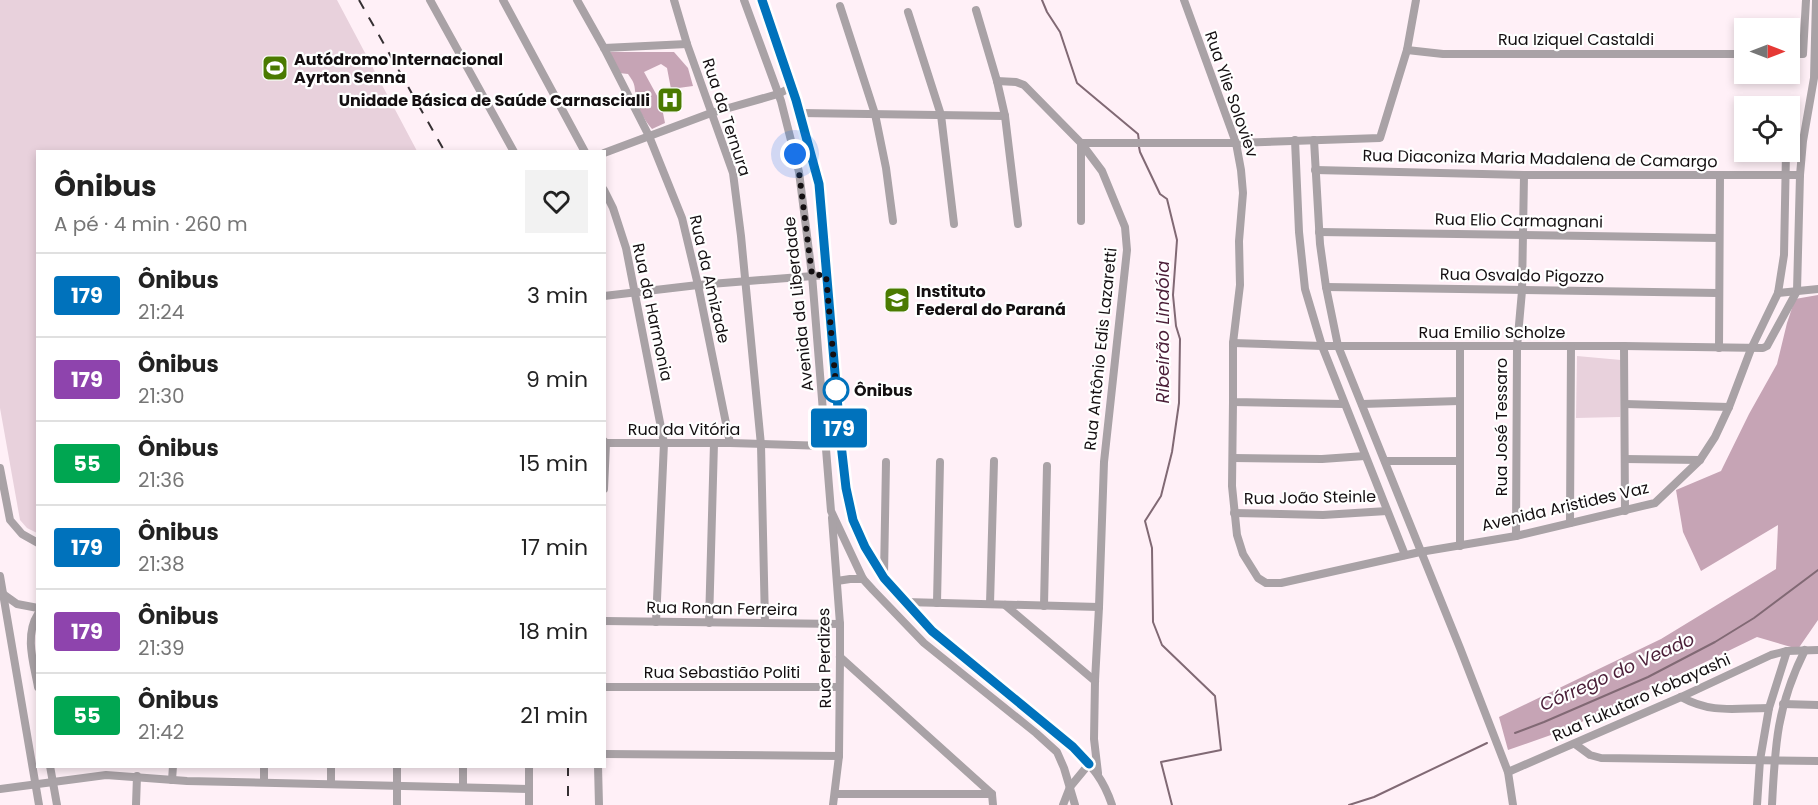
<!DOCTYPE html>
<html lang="pt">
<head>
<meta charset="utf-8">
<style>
	:root { --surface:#fff; --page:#f2f2f2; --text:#222; --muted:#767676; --line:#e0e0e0 }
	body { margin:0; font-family:Poppins,sans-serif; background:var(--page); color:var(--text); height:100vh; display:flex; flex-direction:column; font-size:22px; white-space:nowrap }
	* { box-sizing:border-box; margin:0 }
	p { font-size:20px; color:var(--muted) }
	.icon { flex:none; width:33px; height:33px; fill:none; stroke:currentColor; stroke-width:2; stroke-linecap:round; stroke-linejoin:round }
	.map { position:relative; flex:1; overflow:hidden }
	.details { position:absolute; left:36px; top:150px; width:570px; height:618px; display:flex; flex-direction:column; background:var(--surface); border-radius:0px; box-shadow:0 3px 9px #0003 }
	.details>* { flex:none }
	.badge { padding:0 12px; border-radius:4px; font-size:21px; line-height:39px }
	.needle { width:39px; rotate:90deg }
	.buttons { position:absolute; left:1734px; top:18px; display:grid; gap:12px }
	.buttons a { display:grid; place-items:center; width:66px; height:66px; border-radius:0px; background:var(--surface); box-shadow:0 3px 9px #0003; font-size:30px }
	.you { position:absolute; width:30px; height:30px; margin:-15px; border:4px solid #fff; border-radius:50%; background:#1a73e8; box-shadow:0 0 0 9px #1a73e833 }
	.map>.badge { position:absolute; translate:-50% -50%; box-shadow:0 0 0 3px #fff }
	.round { display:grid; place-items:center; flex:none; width:63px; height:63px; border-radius:0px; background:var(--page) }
	.head { display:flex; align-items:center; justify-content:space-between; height:102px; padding:0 18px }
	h1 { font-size:28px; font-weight:700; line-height:45px }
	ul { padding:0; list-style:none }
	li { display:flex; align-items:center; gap:18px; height:84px; padding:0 18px; border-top:2px solid var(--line) }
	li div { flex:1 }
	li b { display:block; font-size:22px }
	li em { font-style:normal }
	li .badge { min-width:66px; font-weight:700; text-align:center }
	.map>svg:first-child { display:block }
	.green { fill:#e8d1dc }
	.forest { fill:#c6a4b5 }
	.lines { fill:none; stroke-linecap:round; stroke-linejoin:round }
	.stream { stroke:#816974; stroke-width:2 }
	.minor { stroke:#a9a2a6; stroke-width:8 }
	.rail { stroke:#363033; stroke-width:2; stroke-dasharray:10 10; stroke-linecap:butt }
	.line-casing { stroke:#fff; stroke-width:14 }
	.line { stroke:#0072bc; stroke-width:9 }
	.walk { stroke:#140f11; stroke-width:6; stroke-dasharray:0 10.8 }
	.stop-dot { fill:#fff; stroke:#0072bc; stroke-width:3 }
	.labels { text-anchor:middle; stroke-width:4.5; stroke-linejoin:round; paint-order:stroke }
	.street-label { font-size:16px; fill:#140f11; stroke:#fff }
	.poi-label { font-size:16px; font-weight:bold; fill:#140f11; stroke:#fff; text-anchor:start }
	.stop-label { font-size:16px; font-weight:bold; fill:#140f11; stroke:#fff; text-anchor:start }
	.water-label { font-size:18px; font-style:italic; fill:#4b1f38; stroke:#fff }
</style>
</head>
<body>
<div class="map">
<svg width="1818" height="805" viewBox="0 0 1818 805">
	<rect width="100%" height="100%" fill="#fff0f7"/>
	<!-- green -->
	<g class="green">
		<path d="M0 0H337L417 151 38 152 37 533 27 528 20 520 0 408Z"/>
		<path d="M1577 356 1621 360 1620 417 1576 418Z"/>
	</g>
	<!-- forest -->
	<g class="forest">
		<path d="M610 52H674L688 68 693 86 671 89 667 68 661 64 644 72 661 103 665 123 652 129C645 121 637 108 636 97 634 85 636 85 628 74L619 73Z"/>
		<path d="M1818 295V620L1798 649 1757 637 1565 730 1508 750 1499 717 1661 639 1776 569 1778 525 1701 571 1683 532 1676 490 1721 471 1749 414 1777 364 1787 323 1795 299Z"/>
	</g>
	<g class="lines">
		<!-- stream -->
		<g class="stream">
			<path d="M1042 0 1047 12 1060 32 1077 83 1138 134 1139 141"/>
			<path d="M1139 147 1140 152 1160 194 1167 199 1177 240 1173 295 1176 326 1180 339 1179 403 1172 452 1161 496 1145 521 1152 548 1153 622 1162 645 1215 696 1221 750 1161 762 1172 805"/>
			<path d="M1515 733 1544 722 1648 677 1715 642 1754 618 1818 570"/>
			<path d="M1349 805 1374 797 1487 743"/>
		</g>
		<!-- minor -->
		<g class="minor">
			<path d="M430 0 514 152"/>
			<path d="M503 0 585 152"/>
			<path d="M577 0 604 48 649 136 682 218 698 285 730 443"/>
			<path d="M674 0 687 44 733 173 741 236 761 445 765 623"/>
			<path d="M744 0 781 101 799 172 812 275 831 511 863 579 873 590 924 643 1036 733 1057 752 1064 768 1075 805"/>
			<path d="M762 0 800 113 819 184 841 444 846 488 853 520 865 547 884 578 932 631 1073 747C1092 767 1103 778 1112 805"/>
			<path d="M1184 0 1236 143 1241 170 1243 193 1239 241 1240 285 1233 343V402L1344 404"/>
			<path d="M840 6 875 114 886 168 893 221"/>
			<path d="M976 10 997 81 1005 116 1018 224"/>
			<path d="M908 12 941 115 954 224"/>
			<path d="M604 48 687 44"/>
			<path d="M1407 50 1443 54H1744"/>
			<path d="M1790 54H1803L1806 0"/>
			<path d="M997 81 1016 82 1024 85 1081 143 1102 171 1125 227 1127 250 1104 462 1099 607 1095 681 1094 739 1098 773"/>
			<path d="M800 113 1005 116"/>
			<path d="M1295 140 1299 232 1305 289 1322 346 1405 555"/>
			<path d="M1314 140 1320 244 1326 287 1338 346 1460 648 1508 772 1513 805"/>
			<path d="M1081 143H1236L1380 138 1407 50 1416 0"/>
			<path d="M1081 143V221"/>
			<path d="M604 153 711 113 778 94 792 87"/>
			<path d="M1315 170 1524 175H1800"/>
			<path d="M604 190 613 208 626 248 664 443 656 622"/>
			<path d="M1319 232 1719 238"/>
			<path d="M1326 287 1718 293"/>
			<path d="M1778 293 1818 289"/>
			<path d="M604 296 698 285 826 275"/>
			<path d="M1233 343 1322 346H1624L1763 348 1767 346 1797 291 1800 175 1803 141 1814 78 1816 0"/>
			<path d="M1624 346 1625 511"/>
			<path d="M1719 348 1720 175"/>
			<path d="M1233 402 1232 486 1237 535 1243 554 1258 578 1266 583H1281L1420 552 1516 536 1655 503 1700 460 1715 437 1729 407 1751 349 1778 293 1784 255 1786 152"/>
			<path d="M1362 404 1459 401"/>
			<path d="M1625 404 1729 407"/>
			<path d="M604 441 606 443 604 489"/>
			<path d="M606 443H730L826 446 841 444"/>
			<path d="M1233 458 1322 459 1365 456"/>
			<path d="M1625 459 1700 460"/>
			<path d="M1385 461H1459"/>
			<path d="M0 468 10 520 22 534 38 543"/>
			<path d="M1234 513 1323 515 1387 511"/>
			<path d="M832 518 840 624V657L839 756 833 805"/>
			<path d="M1570 523 1571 347"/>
			<path d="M1516 536 1517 347 1522 291 1524 175"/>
			<path d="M1460 546V347"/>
			<path d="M0 576 39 805"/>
			<path d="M884 576 886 462"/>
			<path d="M837 581 850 579H863"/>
			<path d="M3 594 17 604 38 608"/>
			<path d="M905 602 1099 607"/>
			<path d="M937 603 940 462"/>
			<path d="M990 604 994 461"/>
			<path d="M1005 605 1095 681"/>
			<path d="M1044 606 1047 466"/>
			<path d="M38 614C24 636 34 664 38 687"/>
			<path d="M604 621 840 624"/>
			<path d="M709 623 714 443"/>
			<path d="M840 657 992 794 993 805"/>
			<path d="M604 687H839"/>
			<path d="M1681 697C1712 714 1735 708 1769 708"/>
			<path d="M1783 704 1818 705"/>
			<path d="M1575 744 1590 755 1601 758 1818 761"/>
			<path d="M604 754 839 756"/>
			<path d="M50 766 57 805"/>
			<path d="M264 766V782"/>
			<path d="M331 766V784"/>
			<path d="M397 766V805"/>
			<path d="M463 766V787"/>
			<path d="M529 766V805"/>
			<path d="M598 766 599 805"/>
			<path d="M1508 772 1681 697 1771 655 1787 651 1818 650"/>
			<path d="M172 780 173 766"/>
			<path d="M0 789 106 775 187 781 528 789"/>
			<path d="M835 794H992"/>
			<path d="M136 805 137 776"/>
			<path d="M1063 805 1070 787 1089 764"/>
			<path d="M1757 805 1760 760 1769 708 1787 651"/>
			<path d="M1772 805C1775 744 1777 706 1805 650"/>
		</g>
		<!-- rail -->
		<g class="rail">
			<path d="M359 0 445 152"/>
			<path d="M568 766V805"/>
		</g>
	</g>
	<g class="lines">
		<!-- line casing -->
		<g class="line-casing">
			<path id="line" d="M762 0 796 100 819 184 841 444 846 488 853 520 865 547 884 578 932 631 1073 747 1089 764"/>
		</g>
		<!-- line -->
		<use href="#line" class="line"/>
		<!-- walk -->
		<path class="walk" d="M795 154 799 172 812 275H826L837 397 836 390"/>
	</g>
	<!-- icons -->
	<defs>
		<g id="stadium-square" transform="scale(1.35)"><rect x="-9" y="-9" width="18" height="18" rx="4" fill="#4b7a01" stroke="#fff"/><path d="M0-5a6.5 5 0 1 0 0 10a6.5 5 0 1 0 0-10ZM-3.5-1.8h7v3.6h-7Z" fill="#fff"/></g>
		<g id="hospital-square" transform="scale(1.35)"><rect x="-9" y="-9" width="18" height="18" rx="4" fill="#4b7a01" stroke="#fff"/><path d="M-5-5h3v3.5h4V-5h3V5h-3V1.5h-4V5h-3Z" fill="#fff"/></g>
		<g id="university-square" transform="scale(1.35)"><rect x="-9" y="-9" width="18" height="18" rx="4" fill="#4b7a01" stroke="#fff"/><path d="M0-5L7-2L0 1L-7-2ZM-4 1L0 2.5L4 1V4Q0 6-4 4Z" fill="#fff"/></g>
	</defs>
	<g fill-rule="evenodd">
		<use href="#stadium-square" x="275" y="68"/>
		<use href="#hospital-square" x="670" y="100"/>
		<use href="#university-square" x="897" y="300"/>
	</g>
	<!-- markers -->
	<circle class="stop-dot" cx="836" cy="390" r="12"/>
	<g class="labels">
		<!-- street labels -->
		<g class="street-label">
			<text x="1576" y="45">Rua Iziquel Castaldi</text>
			<text transform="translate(1232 94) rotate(71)" y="6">Rua Ylie Soloviev</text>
			<text transform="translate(727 117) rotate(72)" y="6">Rua da Ternura</text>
			<text transform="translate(1540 158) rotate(1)" y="6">Rua Diaconiza Maria Madalena de Camargo</text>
			<text transform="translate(1519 220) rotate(1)" y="6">Rua Elio Carmagnani</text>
			<text transform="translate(1522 275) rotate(1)" y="6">Rua Osvaldo Pigozzo</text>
			<text transform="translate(710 279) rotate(77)" y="6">Rua da Amizade</text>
			<text transform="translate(798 304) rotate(-96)" y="6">Avenida da Liberdade</text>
			<text transform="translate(653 312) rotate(78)" y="6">Rua da Harmonia</text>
			<text x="1492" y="338">Rua Emilio Scholze</text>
			<text transform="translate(1100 349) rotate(-84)" y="6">Rua Antônio Edis Lazaretti</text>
			<text transform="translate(1501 427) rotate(-90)" y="6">Rua José Tessaro</text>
			<text x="684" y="435">Rua da Vitória</text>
			<text transform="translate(1310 497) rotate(-1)" y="6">Rua João Steinle</text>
			<text transform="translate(1565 506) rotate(-13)" y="6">Avenida Aristides Vaz</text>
			<text transform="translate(722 608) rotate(1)" y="6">Rua Ronan Ferreira</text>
			<text transform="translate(824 658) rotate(-91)" y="6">Rua Perdizes</text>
			<text x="722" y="678">Rua Sebastião Politi</text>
			<text transform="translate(1641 697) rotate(-24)" y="6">Rua Fukutaro Kobayashi</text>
		</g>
		<!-- poi labels -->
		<g class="poi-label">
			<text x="294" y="65">Autódromo Internacional<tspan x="294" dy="18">Ayrton Senna</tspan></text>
			<text x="650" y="106" text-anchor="end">Unidade Básica de Saúde Carnascialli</text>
			<text x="916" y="297">Instituto<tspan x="916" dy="18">Federal do Paraná</tspan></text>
		</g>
		<!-- stop labels -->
		<g class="stop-label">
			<text x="854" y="396">Ônibus</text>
		</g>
		<!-- water labels -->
		<g class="water-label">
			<text transform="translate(1163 332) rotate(-90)" y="6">Ribeirão Lindóia</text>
			<text transform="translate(1617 672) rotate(-24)" y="6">Córrego do Veado</text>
		</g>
	</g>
</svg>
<div class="buttons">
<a><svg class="needle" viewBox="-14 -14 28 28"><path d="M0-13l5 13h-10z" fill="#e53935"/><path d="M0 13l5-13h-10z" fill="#767676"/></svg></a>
<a><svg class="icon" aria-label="locate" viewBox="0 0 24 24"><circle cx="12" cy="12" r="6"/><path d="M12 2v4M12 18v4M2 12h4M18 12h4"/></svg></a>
</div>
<div class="you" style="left:795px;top:154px"></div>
<b class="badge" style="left:839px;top:428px;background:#0072bc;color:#fff">179</b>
<section class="details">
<div class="head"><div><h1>Ônibus</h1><p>A pé · 4 min · 260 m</p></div><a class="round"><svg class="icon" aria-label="heart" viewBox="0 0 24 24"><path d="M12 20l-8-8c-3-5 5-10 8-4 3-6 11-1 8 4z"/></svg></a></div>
<ul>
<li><span class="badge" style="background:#0072bc;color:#fff">179</span><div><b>Ônibus</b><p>21:24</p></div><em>3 min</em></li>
<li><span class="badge" style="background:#8e44ad;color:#fff">179</span><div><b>Ônibus</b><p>21:30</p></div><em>9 min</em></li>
<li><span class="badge" style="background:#00a651;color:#fff">55</span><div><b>Ônibus</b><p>21:36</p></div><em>15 min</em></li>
<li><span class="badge" style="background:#0072bc;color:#fff">179</span><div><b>Ônibus</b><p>21:38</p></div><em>17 min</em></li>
<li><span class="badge" style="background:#8e44ad;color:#fff">179</span><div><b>Ônibus</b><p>21:39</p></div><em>18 min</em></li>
<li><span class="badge" style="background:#00a651;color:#fff">55</span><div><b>Ônibus</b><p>21:42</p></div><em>21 min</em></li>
</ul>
</section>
</div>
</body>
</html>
